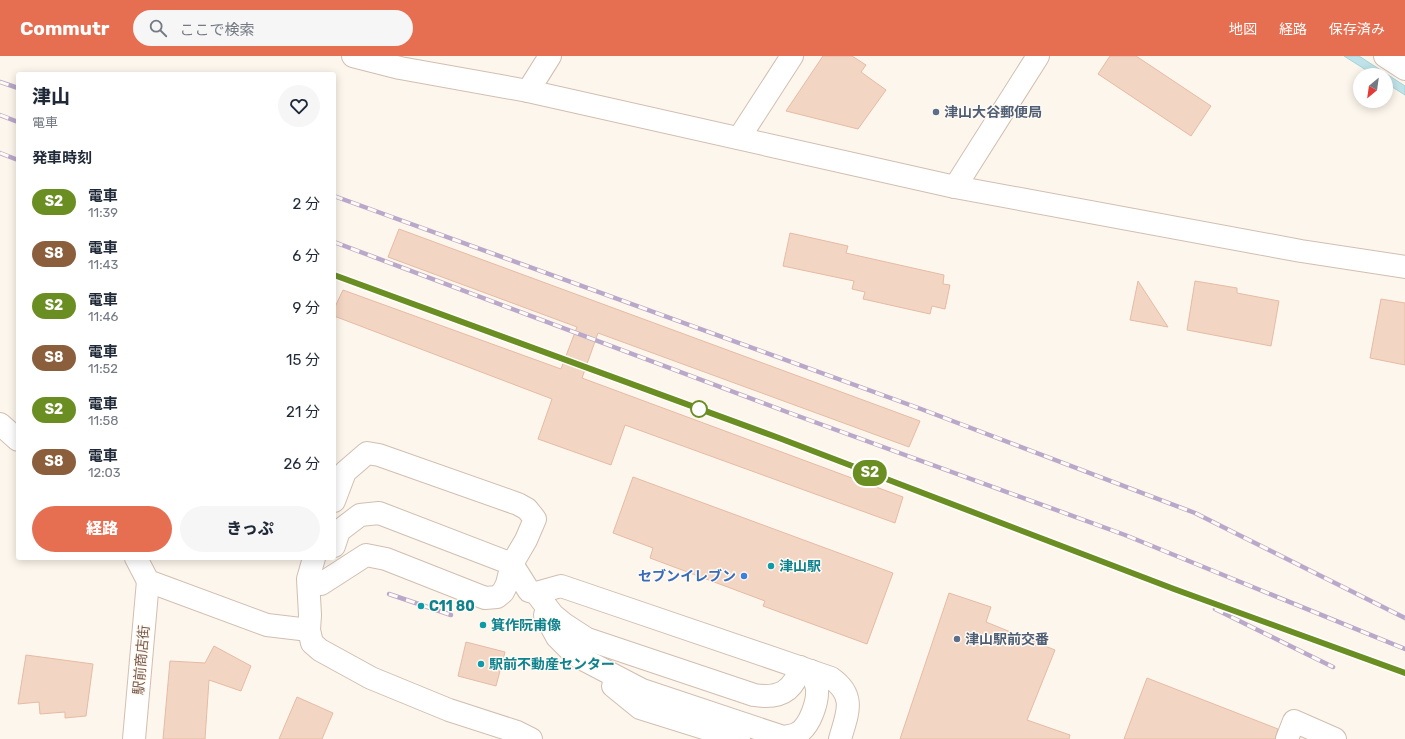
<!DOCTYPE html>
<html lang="ja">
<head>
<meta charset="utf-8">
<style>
	:root { --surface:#fff; --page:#f6f6f7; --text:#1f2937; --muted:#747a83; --accent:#e76f51 }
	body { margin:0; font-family:Rubik,"Noto Sans JP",sans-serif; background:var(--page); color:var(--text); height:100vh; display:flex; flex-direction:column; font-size:15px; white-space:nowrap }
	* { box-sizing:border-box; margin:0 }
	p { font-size:13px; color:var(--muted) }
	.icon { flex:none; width:22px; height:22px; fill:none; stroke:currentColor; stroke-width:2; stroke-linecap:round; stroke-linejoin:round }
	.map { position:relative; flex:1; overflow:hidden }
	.side { position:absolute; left:16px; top:16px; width:320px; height:488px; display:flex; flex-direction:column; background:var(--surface); border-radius:4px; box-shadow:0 2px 10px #0003 }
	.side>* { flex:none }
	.badge { padding:0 8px; border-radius:13px; font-size:14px; line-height:26px }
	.needle { width:26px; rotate:209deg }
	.tools { position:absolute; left:1353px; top:12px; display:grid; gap:8px }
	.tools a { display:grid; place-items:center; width:40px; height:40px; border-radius:50%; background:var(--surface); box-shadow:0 2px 10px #0003; font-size:20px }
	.map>.badge { position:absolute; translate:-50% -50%; box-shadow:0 0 0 2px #fff }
	h2 { padding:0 16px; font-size:15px; line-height:36px }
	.round { display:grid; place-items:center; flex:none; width:42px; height:42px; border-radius:21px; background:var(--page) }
	.head { display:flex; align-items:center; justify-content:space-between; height:68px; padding:0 16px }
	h1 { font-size:19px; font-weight:800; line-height:30px }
	.primary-button { display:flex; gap:8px; margin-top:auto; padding:8px 16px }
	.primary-button a { flex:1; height:46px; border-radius:24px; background:var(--accent); color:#fff; font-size:16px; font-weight:800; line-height:46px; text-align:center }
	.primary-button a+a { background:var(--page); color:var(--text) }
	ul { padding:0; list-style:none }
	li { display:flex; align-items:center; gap:12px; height:52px; padding:0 16px }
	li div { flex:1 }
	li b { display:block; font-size:15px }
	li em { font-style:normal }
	li .badge { min-width:44px; font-weight:700; text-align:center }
	header { display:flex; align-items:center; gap:24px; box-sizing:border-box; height:56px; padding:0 20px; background:var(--accent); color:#fff }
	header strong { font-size:19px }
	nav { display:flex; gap:22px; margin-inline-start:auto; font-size:14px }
	.search { width:280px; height:36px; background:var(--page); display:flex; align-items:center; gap:10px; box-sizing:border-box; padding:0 14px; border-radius:22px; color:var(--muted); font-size:15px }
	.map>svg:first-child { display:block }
	.water { fill:#bfe3e8; stroke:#a5d3da }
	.building { fill:#f3d5c3; stroke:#e6bba3 }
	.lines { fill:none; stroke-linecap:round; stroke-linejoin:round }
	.minor-casing { stroke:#d1beb0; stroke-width:24 }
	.minor { stroke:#fff; stroke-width:22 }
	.rail-casing { stroke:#b9a8c9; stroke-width:4.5 }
	.rail { stroke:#fffaf3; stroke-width:3; stroke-dasharray:9; stroke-linecap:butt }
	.line-casing { stroke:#fff; stroke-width:9 }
	.line { stroke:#6b8e23; stroke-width:6 }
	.service-dot { fill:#5c6f8a; stroke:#fffaf3; stroke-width:1.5 }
	.stop-dot { fill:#fff; stroke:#6b8e23; stroke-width:2 }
	.culture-dot { fill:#0f9aa8; stroke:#fffaf3; stroke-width:1.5 }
	.shop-dot { fill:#3f7fe0; stroke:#fffaf3; stroke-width:1.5 }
	.labels { text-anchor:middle; stroke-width:3; stroke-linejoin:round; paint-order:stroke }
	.service-label { font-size:14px; font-weight:bold; fill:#4e5e75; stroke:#fffaf3; text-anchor:start }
	.culture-label { font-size:14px; font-weight:bold; fill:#0d838f; stroke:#fffaf3; text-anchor:start }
	.shop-label { font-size:14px; font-weight:bold; fill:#366cbe; stroke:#fffaf3; text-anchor:end }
	.street-label { font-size:14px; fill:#7a5c4d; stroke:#fffaf3 }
</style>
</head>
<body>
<header>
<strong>Commutr</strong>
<div class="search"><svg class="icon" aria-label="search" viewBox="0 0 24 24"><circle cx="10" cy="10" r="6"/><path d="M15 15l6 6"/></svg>ここで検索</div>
<nav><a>地図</a><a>経路</a><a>保存済み</a></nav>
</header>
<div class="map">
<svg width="1405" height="683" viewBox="0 0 1405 683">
	<rect width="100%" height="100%" fill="#fdf6ec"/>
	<!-- water -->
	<path class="water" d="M1344 0H1359L1405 30V39L1386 27V19H1374Z"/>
	<!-- building -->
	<g class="building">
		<path d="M823 0H852L866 9 861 16 886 34 858 73 786 55Z"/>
		<path d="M1110 0H1136L1211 50 1191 80 1098 18Z"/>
		<path d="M399 173 920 365 909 391 598 277 582 322 903 441 895 467 625 369 611 409 538 383 552 343 334 260V253L343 234 561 313 577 271 388 201Z"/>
		<path d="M790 177 848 190 846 197 944 219 943 228 950 229 945 253 932 250 930 258 863 243 865 236 852 233 854 225 783 210Z"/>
		<path d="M1138 225 1168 271 1130 264Z"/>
		<path d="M1195 225 1237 232V237L1279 245 1271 290 1187 274Z"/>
		<path d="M1381 243 1405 247V309L1370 302Z"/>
		<path d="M633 421 893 517 867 588 763 550 765 545 650 502 653 492 613 477Z"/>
		<path d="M949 537 991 551 986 566 1055 594 1027 664 1070 679 1069 683H900Z"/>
		<path d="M466 586 505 596 496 630 458 620Z"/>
		<path d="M214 590 251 610 241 635 209 624 205 683H163L170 605 205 607Z"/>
		<path d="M26 599 93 608 86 660 65 662V656L40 658 39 646 18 648Z"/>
		<path d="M1147 622 1278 673 1275 683H1124Z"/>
		<path d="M297 641 333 657 322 683H279Z"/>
	</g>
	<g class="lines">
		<!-- minor casing -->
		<g class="minor-casing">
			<g id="minor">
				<path d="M353 0 400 12 528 35 955 131 1301 195 1405 211"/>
				<path d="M1385 0 1405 13"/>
				<path d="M528 35 550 0"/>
				<path d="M739 82 792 0"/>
				<path d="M955 131 1038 0"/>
				<path d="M0 368 18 384"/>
				<path d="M334 490 339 475 360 459 379 457 512 508 529 535 536 537 553 559 564 568 587 583 754 639C779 643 794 635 800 611"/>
				<path d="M136 502 148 525 267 569 309 574"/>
				<path d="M314 502 308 523 310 559 309 574 312 587 320 594 371 622 449 654 517 676 531 683"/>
				<path d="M321 528 366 499 386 503 485 542 497 541 503 536 507 528 512 508 526 484 535 463 527 453 518 448 379 399 367 397 345 416 334 445"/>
				<path d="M536 537 561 530 831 622C857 640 847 658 840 683"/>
				<path d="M545 559 557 581 575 599 642 634 783 681C788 680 793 680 798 677 810 670 818 646 817 633 816 626 813 621 811 615"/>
				<path d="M613 630 640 652 739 683"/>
				<path d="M134 683 148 525"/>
				<path d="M1287 683 1294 665 1335 683"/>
			</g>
		</g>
		<!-- minor -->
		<use href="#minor" class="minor"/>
		<!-- rail casing -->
		<g class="rail-casing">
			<g id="rail">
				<path d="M0 26 18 32"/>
				<path d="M0 59 18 66"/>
				<path d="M0 97 18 104"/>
				<path d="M334 140 921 353 1195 457 1405 562"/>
				<path d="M334 186 787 356 1125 479 1405 593"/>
				<path d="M334 219 779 382 1174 533 1405 617"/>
				<path d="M389 538 451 559"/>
				<path d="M1215 553 1333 611"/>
			</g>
		</g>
		<!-- rail -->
		<use href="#rail" class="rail"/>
	</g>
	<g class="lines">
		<!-- line casing -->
		<g class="line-casing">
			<path id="line" d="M334 219 779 382 1174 533 1405 617"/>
		</g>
		<!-- line -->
		<use href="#line" class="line"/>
	</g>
	<!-- markers -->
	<g class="service-dot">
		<circle cx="936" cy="56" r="4"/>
		<circle cx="957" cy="583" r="4"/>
	</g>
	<circle class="stop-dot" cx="699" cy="353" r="8"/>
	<g class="culture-dot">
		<circle cx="771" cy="510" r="4"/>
		<circle cx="421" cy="550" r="4"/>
		<circle cx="483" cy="569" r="4"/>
		<circle cx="481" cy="608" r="4"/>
	</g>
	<circle class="shop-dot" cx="744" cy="520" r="4"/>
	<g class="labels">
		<!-- service labels -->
		<g class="service-label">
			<text x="944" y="61">津山大谷郵便局</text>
			<text x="965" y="588">津山駅前交番</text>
		</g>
		<!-- culture labels -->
		<g class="culture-label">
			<text x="779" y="515">津山駅</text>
			<text x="429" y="555">C11 80</text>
			<text x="491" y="574">箕作阮甫像</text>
			<text x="489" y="613">駅前不動産センター</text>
		</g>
		<!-- shop labels -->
		<g class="shop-label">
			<text x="736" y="525">セブンイレブン</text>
		</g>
		<!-- street labels -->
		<g class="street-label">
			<text transform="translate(141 604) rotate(-85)" y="5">駅前商店街</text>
		</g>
	</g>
</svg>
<div class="tools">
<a><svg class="needle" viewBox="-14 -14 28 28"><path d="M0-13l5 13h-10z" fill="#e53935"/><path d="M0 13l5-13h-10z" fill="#747a83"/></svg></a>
</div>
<b class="badge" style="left:870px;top:417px;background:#6b8e23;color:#fff">S2</b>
<section class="side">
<div class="head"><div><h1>津山</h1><p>電車</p></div><a class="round"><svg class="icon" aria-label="heart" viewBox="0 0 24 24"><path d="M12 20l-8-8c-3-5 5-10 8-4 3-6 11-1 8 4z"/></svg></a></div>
<h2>発車時刻</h2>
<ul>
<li><span class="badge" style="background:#6b8e23;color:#fff">S2</span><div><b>電車</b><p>11:39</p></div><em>2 分</em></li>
<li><span class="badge" style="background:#8b5e3c;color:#fff">S8</span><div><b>電車</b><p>11:43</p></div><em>6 分</em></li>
<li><span class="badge" style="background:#6b8e23;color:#fff">S2</span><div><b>電車</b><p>11:46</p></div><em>9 分</em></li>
<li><span class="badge" style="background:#8b5e3c;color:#fff">S8</span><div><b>電車</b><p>11:52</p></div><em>15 分</em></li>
<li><span class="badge" style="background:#6b8e23;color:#fff">S2</span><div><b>電車</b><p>11:58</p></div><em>21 分</em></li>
<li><span class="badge" style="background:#8b5e3c;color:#fff">S8</span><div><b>電車</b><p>12:03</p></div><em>26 分</em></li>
</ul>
<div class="primary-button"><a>経路</a><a>きっぷ</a></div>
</section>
</div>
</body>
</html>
